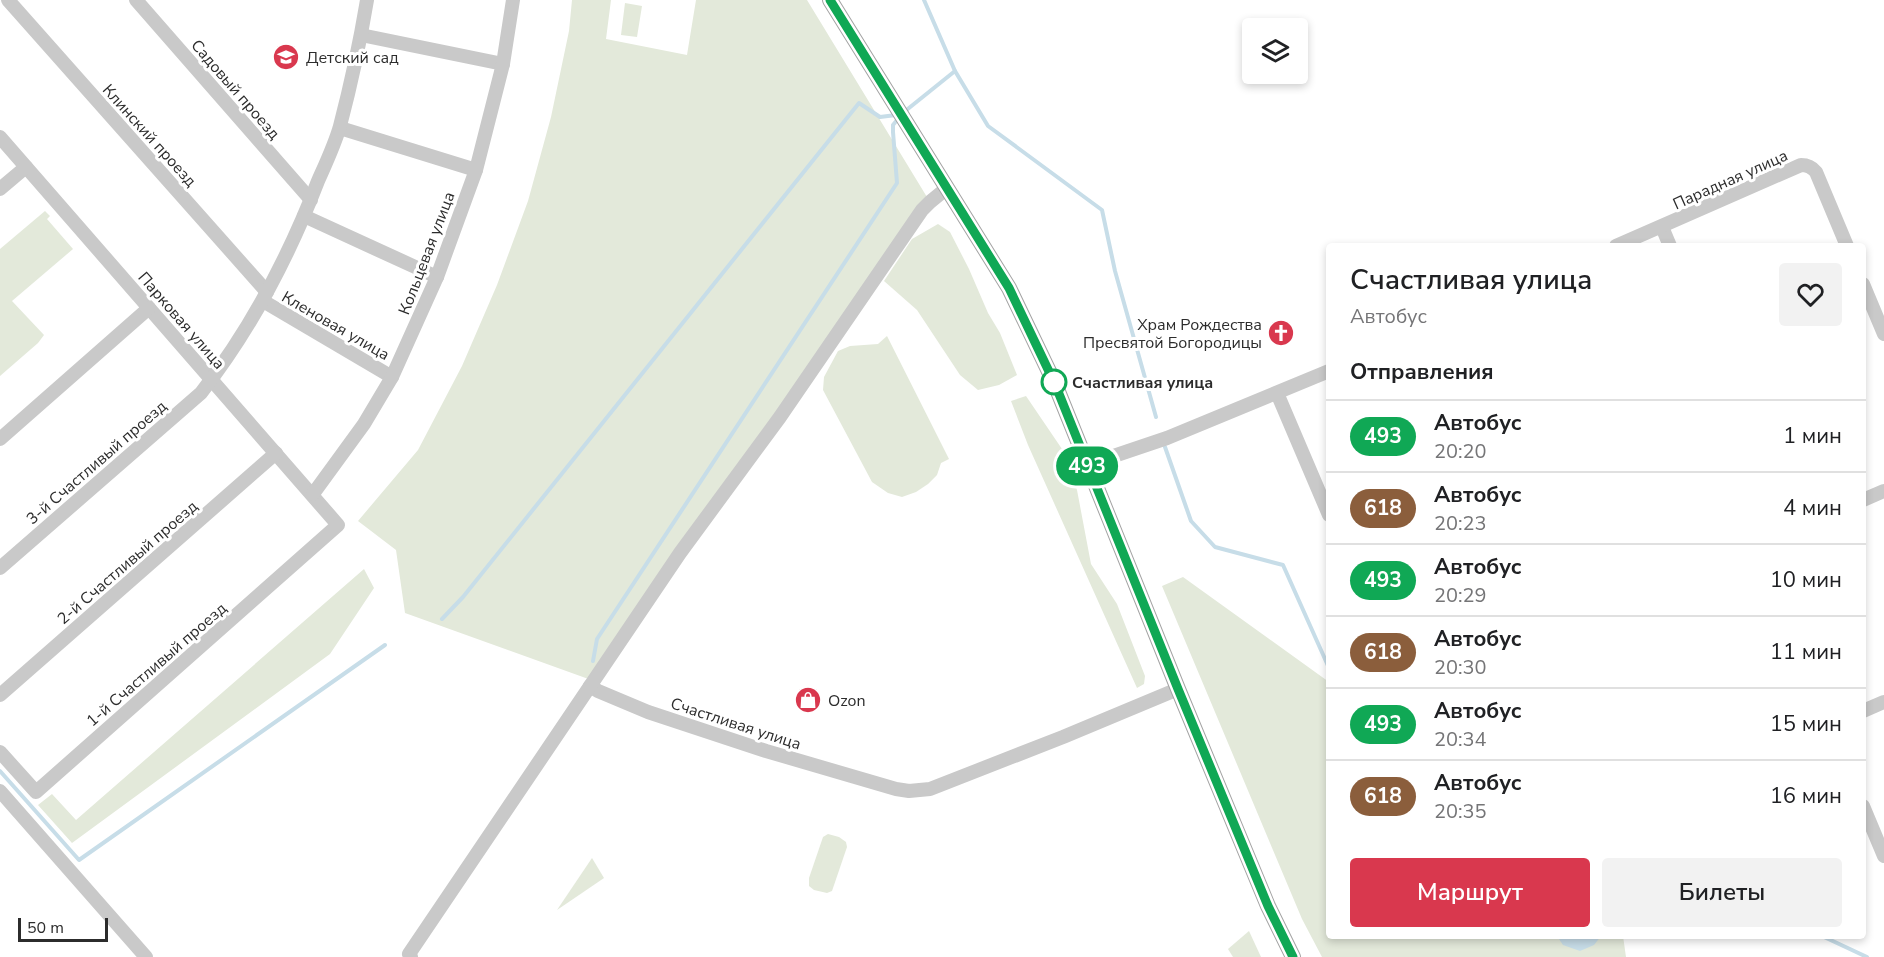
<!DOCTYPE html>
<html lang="ru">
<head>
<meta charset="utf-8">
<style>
	:root { --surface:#fff; --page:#f2f2f2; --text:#202124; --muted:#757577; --line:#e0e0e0; --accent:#d9384e }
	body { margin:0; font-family:"Nunito Sans",sans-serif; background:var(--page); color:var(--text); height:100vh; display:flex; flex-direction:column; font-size:22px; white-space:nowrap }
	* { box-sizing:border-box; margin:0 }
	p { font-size:20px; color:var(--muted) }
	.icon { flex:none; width:33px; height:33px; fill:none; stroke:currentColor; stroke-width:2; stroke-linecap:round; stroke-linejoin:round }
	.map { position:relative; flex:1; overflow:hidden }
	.drawer { position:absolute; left:1326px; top:243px; width:540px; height:696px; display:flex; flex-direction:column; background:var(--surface); border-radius:6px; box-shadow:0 3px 9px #0003 }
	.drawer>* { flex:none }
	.badge { padding:0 12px; border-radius:20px; font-size:21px; line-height:39px }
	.buttons { position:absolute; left:1242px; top:18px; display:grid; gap:12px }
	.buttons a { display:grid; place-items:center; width:66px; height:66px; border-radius:6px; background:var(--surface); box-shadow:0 3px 9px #0003; font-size:30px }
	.scale { position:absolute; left:18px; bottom:15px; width:90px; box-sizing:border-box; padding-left:6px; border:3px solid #2c2c2c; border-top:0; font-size:16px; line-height:21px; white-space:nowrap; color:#2c2c2c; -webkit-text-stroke:4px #fff; paint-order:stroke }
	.map>.badge { position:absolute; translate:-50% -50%; box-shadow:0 0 0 3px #fff }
	h2 { padding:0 24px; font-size:22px; line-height:54px }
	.round { display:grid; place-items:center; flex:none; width:63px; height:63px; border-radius:6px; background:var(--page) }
	.head { display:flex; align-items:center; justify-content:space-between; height:102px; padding:0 24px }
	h1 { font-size:28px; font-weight:600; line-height:45px }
	.primary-button { display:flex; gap:12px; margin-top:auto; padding:12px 24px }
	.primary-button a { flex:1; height:69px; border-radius:6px; background:var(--accent); color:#fff; font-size:24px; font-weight:600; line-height:69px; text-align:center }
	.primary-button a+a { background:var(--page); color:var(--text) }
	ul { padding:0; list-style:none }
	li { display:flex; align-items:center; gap:18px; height:72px; padding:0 24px; border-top:2px solid var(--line) }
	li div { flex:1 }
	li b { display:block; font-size:22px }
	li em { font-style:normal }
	li .badge { min-width:66px; font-weight:700; text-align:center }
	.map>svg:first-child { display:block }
	.green { fill:#e3e9da }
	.water { fill:#c7dde8 }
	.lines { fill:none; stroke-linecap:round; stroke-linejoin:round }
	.stream { stroke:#c7dde8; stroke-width:4 }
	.minor { stroke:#c9c9c9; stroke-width:14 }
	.major { stroke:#a4a4a4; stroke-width:16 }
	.line-casing { stroke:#fff; stroke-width:14 }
	.line { stroke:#10a855; stroke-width:9 }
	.stop-dot { fill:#fff; stroke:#10a855; stroke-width:3 }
	.labels { text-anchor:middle; stroke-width:6; stroke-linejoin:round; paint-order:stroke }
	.poi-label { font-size:16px; fill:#2c2c2c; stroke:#fff; text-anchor:start }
	.street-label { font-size:16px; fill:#2c2c2c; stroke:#fff }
	.stop-label { font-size:16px; font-weight:bold; fill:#2c2c2c; stroke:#fff; text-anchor:start }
</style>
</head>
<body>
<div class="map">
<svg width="1884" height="957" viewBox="0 0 1884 957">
	<rect width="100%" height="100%" fill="#fff"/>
	<!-- green -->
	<g class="green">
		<path d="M572 0H611L606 39 687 55 696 0H807L930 202 594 681 405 613 396 550 358 521 418 450 462 366 497 285 528 201 551 117 569 31Z"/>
		<path d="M625 3 642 6 637 37 621 35Z"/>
		<path d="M45 211 50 216 47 219 73 249 12 301 44 335 38 343 0 376V249Z"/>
		<path d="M938 224 950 232 969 269 988 313 1000 333 1017 375 999 385 978 390 960 375 917 310 884 281 912 239Z"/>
		<path d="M887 336 949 459 941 463 937 475 928 484 916 492 902 497 888 493 872 482 823 390 824 377 838 351 850 346 878 344Z"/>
		<path d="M1026 396 1062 449 1077 490 1091 564 1117 604 1145 676 1144 684 1137 688 1028 445 1011 401Z"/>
		<path d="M364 569 374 588 330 654 72 843 38 805 52 794 76 820Z"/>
		<path d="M1183 577 1329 682V936H1623L1626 957H1322L1302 919 1162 586Z"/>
		<path d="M828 834 839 837 846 842 847 847 832 891 827 893 814 890 809 886V878L823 837Z"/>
		<path d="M592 858 604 878 557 910Z"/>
		<path d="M1249 931 1261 957H1233L1228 949Z"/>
	</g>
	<!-- water -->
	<path class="water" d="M1557 936H1601L1594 945 1580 951 1563 945Z"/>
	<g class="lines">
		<!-- stream -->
		<g class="stream">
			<path d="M924 0 955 71 988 126 1102 210 1115 271 1156 417"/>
			<path d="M904 112 955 71"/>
			<path d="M1165 447 1191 521 1215 547 1283 565 1329 668"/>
			<path d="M442 619 463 597 859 103 880 117 896 115"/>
			<path d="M593 661 597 639 897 183 893 132V125L897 120"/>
			<path d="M0 771 79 860 385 645"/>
			<path d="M1822 936 1867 957"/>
		</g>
		<!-- minor -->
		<g class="minor">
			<path d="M8 0 267 292"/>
			<path d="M136 0 311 200"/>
			<path d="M361 35 503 64"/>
			<path d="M340 128 476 170"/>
			<path d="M0 137 338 525 36 792 0 752"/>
			<path d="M0 189 26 167"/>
			<path d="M304 216 437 277"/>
			<path d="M1662 227 1670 246"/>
			<path d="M1616 246 1801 165C1808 165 1812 167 1816 172L1847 246"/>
			<path d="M1863 284 1884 334"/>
			<path d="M263 301 392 377"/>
			<path d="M1277 393 1329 515"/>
			<path d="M0 439 149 308"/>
			<path d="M1087 465 1167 438 1329 371"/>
			<path d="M313 494 364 424 392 377 437 277 476 170 503 64 513 0"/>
			<path d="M1863 500 1884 491"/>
			<path d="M0 568 201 393C251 329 289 256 318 181 326 163 335 144 340 126 351 84 360 42 367 0"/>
			<path d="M590 686 598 691 648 712 766 751 896 789 909 791 930 789 1063 737 1178 689"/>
			<path d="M0 695 276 453"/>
			<path d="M1863 711 1884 702"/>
			<path d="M0 791 146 957"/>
			<path d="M1863 806 1884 856"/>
			<path d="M411 957 409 954 680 553 780 417 922 210 930 202 947 188"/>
		</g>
		<!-- major -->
		<path class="major" d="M830 0 1009 288 1055 384 1178 689 1268 906 1293 957"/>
	</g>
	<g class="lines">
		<!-- line casing -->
		<g class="line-casing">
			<path id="line" d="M830 0 1009 288 1055 384 1178 689 1268 906 1293 957"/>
		</g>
		<!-- line -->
		<use href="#line" class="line"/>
	</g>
	<!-- icons -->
	<defs>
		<g id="school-disc" transform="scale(1.35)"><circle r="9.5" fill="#d9384e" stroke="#fff"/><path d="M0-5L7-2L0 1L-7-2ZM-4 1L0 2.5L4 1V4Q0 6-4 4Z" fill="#fff"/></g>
		<g id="church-disc" transform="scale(1.35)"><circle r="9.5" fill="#d9384e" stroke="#fff"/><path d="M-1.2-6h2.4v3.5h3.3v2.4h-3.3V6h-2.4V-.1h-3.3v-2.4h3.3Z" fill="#fff"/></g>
		<g id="shop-disc" transform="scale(1.35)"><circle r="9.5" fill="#d9384e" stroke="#fff"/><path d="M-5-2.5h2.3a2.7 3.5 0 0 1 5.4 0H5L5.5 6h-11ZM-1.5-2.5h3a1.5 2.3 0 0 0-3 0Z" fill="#fff"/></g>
	</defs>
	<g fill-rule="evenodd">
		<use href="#school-disc" x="286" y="57"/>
		<use href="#church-disc" x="1281" y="333"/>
		<use href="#shop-disc" x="808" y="700"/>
	</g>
	<!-- markers -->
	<circle class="stop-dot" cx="1054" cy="382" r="12"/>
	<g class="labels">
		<!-- poi labels -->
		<g class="poi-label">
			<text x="306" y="63">Детский сад</text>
			<text x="1262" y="330" text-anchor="end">Храм Рождества<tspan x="1262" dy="18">Пресвятой Богородицы</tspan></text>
			<text x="828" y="706">Ozon</text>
		</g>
		<!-- street labels -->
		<g class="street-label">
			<text transform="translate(236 89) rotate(49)" y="6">Садовый проезд</text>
			<text transform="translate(150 135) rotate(48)" y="6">Клинский проезд</text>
			<text transform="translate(1730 179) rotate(-24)" y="6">Парадная улица</text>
			<text transform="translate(426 253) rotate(-69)" y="6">Кольцевая улица</text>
			<text transform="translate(182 320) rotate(49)" y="6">Парковая улица</text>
			<text transform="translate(336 325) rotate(30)" y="6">Кленовая улица</text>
			<text transform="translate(96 462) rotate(-41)" y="6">3-й Счастливый проезд</text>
			<text transform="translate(127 562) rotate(-41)" y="6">2-й Счастливый проезд</text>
			<text transform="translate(156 664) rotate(-41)" y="6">1-й Счастливый проезд</text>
			<text transform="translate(736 723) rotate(18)" y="6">Счастливая улица</text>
		</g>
		<!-- stop labels -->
		<g class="stop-label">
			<text x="1072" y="388">Счастливая улица</text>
		</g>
	</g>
</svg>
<div class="buttons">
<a><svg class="icon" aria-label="layers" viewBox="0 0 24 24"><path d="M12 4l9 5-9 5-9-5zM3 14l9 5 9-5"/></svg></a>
</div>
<div class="scale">50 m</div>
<b class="badge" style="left:1087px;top:466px;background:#10a855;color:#fff">493</b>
<section class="drawer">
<div class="head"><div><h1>Счастливая улица</h1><p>Автобус</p></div><a class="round"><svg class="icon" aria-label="heart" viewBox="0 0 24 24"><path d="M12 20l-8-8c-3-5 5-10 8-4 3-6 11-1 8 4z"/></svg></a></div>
<h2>Отправления</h2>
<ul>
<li><span class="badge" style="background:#10a855;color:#fff">493</span><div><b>Автобус</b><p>20:20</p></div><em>1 мин</em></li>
<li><span class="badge" style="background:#8b5e3c;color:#fff">618</span><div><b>Автобус</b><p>20:23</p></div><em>4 мин</em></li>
<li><span class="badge" style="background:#10a855;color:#fff">493</span><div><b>Автобус</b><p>20:29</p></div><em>10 мин</em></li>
<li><span class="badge" style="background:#8b5e3c;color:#fff">618</span><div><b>Автобус</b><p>20:30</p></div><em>11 мин</em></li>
<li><span class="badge" style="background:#10a855;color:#fff">493</span><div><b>Автобус</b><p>20:34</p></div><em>15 мин</em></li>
<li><span class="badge" style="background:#8b5e3c;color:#fff">618</span><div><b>Автобус</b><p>20:35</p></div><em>16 мин</em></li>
</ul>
<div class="primary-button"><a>Маршрут</a><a>Билеты</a></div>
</section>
</div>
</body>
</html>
